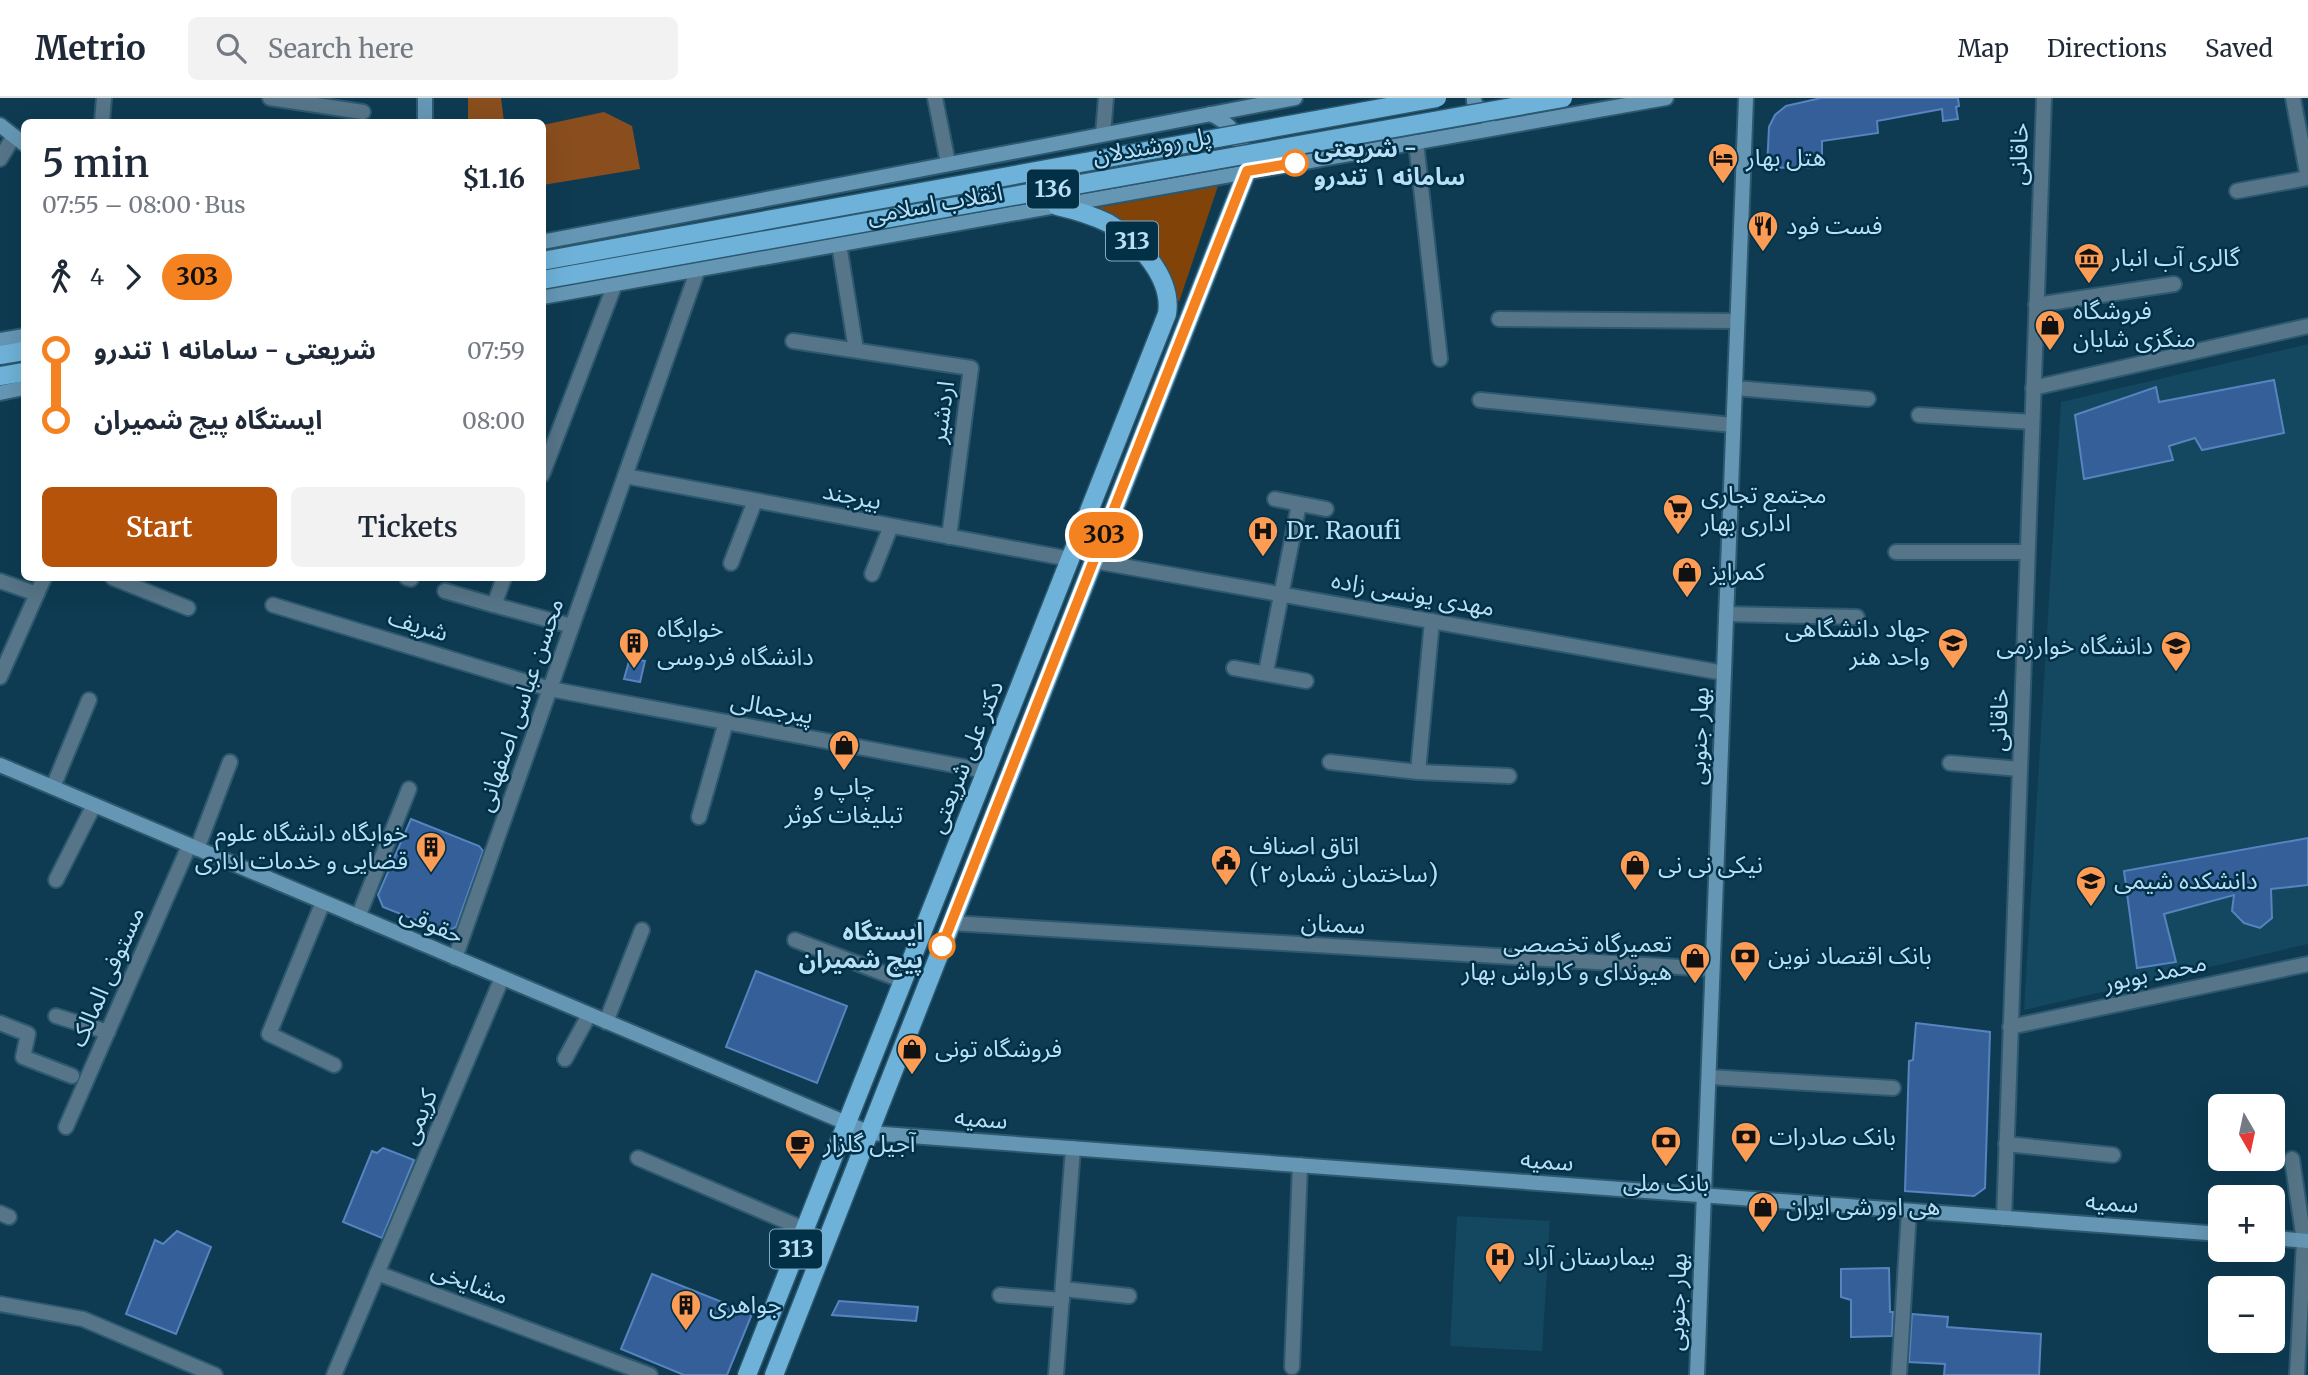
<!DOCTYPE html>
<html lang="en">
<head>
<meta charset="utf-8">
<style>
	:root { --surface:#fff; --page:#f2f2f3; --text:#1f2937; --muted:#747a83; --line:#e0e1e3; --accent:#b45309 }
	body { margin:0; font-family:Merriweather,"Noto Sans Arabic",serif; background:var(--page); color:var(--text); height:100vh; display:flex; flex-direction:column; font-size:26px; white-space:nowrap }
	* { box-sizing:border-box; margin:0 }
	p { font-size:23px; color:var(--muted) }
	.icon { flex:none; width:38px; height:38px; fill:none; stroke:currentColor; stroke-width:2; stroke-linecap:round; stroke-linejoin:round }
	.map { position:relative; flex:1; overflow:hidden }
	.side { position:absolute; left:21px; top:21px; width:525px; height:462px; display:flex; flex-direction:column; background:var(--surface); border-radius:10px; box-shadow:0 7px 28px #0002 }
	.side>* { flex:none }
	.badge { padding:0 14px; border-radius:23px; font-size:24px; line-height:46px }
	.needle { width:46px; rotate:171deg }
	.controls { position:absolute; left:2208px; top:996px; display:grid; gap:14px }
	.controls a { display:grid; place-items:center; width:77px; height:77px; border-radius:10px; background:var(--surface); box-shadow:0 7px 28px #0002; font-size:35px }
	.map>.badge { position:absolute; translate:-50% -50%; box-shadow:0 0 0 4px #fff }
	.legs { display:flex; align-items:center; gap:10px; height:77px; padding:0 21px; font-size:23px }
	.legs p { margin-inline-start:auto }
	.summary { display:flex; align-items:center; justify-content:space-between; height:119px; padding:0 21px }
	h1 { font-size:38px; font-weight:600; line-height:52px }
	.primary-button { display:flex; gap:14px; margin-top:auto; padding:14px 21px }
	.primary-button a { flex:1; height:80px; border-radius:10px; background:var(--accent); color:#fff; font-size:28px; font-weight:600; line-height:80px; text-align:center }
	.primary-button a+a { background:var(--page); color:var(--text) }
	ul { padding:0 21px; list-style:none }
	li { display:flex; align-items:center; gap:24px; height:70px; font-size:26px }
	li i { display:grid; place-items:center; width:10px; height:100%; margin:0 9px; background:currentColor }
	li i::after { content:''; width:18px; height:18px; margin:-9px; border:5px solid; border-radius:50%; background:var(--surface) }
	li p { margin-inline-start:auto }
	li:first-child i { background:linear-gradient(#0000 50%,currentColor 0) }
	li:last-child i { background:linear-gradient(currentColor 50%,#0000 0) }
	header { display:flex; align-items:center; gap:42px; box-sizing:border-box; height:98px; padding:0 35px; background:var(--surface); border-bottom:2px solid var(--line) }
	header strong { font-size:33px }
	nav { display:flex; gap:38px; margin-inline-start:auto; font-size:24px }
	.search { width:490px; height:63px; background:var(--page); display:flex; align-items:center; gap:18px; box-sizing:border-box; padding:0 24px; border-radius:10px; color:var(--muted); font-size:26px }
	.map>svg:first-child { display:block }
	.built { fill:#144760 }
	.green { fill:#814308 }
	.forest { fill:#8a4e1e }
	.building { fill:#345f98; stroke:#5684bf; stroke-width:2 }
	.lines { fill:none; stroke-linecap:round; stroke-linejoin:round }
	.minor-casing { stroke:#2d5970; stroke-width:18 }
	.tertiary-casing { stroke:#2d5970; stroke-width:18 }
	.secondary-casing { stroke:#2d5970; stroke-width:18 }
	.primary-casing { stroke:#2d5970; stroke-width:21 }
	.minor { stroke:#567588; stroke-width:14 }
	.tertiary { stroke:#567588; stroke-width:14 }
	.secondary { stroke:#6597b5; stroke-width:14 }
	.primary { stroke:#6fb2d9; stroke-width:18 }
	.primary-bridge-casing { stroke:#2d5970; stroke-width:21; stroke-linecap:butt }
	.primary-bridge { stroke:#6fb2d9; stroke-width:18 }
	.line-1-casing { stroke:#fff; stroke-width:16 }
	.line-1 { stroke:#f58220; stroke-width:10 }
	.stop-1-dot { fill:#fff; stroke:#f58220; stroke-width:3.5 }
	.labels { text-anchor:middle; stroke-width:5; stroke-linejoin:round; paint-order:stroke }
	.shield { fill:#013047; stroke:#82aac2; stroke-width:2 }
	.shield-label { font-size:23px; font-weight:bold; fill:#b9dff7 }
	.street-label { font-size:24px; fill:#b9dff7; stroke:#013047 }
	.stop-label { font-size:24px; font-weight:bold; fill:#b9dff7; stroke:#013047; text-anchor:start }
	.poi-label { font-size:24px; fill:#b9dff7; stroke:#013047; text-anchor:start }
</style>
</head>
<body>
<header>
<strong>Metrio</strong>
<div class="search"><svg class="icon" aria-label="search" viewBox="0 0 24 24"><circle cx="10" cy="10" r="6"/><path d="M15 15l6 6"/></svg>Search here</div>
<nav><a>Map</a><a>Directions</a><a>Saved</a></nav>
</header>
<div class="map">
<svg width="2308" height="1277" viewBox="0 0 2308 1277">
	<rect width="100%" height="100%" fill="#0e3b52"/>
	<!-- built -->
	<g class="built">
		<path d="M2308 246V846L2024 912 2061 304Z"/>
		<path d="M1457 1118 1550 1123 1542 1253 1450 1248Z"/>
	</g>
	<!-- green -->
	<path class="green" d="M1218 88 1179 204 1147 148 1096 110Z"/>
	<!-- forest -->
	<g class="forest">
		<path d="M468 0H501L504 24H468Z"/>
		<path d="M604 14 632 28 640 71 543 87V27Z"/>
	</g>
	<!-- building -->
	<g class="building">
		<path d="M1821 0H1958L1959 8 1956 9 1958 21 1943 23 1942 11 1877 23 1878 35 1822 43V69L1767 70 1769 29 1775 17 1786 8Z"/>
		<path d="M2274 282 2284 335 2202 352 2195 340 2169 348 2173 362 2084 381 2075 317 2156 289 2159 304Z"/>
		<path d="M630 560 645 563 640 584 624 581Z"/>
		<path d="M411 721 479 748 483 753 456 829 446 834 383 809 378 797Z"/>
		<path d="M2308 740V787L2271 791 2272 820 2260 830 2244 825 2232 813 2234 797 2164 816 2176 864 2137 870 2124 773Z"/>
		<path d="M756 873 847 908 817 985 726 949Z"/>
		<path d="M1916 925 1990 934 1985 1090 1974 1098 1905 1093 1909 963 1913 962Z"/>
		<path d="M383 1050 414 1062 382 1140 343 1124 372 1053 377 1055Z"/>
		<path d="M177 1133 211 1149 176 1236 126 1216 155 1142 163 1146Z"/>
		<path d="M1889 1170 1890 1214H1893L1892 1238 1851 1239V1202L1841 1199V1171Z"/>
		<path d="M652 1176 752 1216 727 1277H684L621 1251Z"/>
		<path d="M839 1203 918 1209 916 1223 832 1217Z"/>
		<path d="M1912 1216 1948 1219 1947 1229 2041 1236 2039 1277H1944L1945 1266 1909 1264Z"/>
	</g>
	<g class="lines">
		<!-- minor casing -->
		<g class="minor-casing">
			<g id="minor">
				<path d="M270 0 363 14"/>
				<path d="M935 0 948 65"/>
				<path d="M2293 0 2308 80"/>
				<path d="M102 24 104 0"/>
				<path d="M1416 44 1440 261"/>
				<path d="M0 61 14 38"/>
				<path d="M2237 93 2308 80"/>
				<path d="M839 146 856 252"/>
				<path d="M2036 207 2174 186"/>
				<path d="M1499 221 1737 223"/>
				<path d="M793 243 971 270 949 439"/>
				<path d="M1735 290 1868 301"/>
				<path d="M2033 290 2308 228"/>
				<path d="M1480 302 1733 327"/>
				<path d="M1919 317 2032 324"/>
				<path d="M542 377 615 186"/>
				<path d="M625 378 1070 461"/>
				<path d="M1275 401 1326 411"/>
				<path d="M1896 454H2027"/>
				<path d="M1094 463 1724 575"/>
				<path d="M731 465 755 403"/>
				<path d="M872 476 891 428"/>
				<path d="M113 480 188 510"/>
				<path d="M407 480 411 481"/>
				<path d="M504 480 494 507 572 528"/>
				<path d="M0 483 37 496"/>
				<path d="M445 493 494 507"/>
				<path d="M273 507 550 591 986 673"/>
				<path d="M1726 516 1857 519"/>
				<path d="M1234 570 1306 583"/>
				<path d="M1266 574 1299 406"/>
				<path d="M0 579 44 480"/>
				<path d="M1330 664 1418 674 1509 678"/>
				<path d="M1950 665 2020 671"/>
				<path d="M1418 674 1432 523"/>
				<path d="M53 689 89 602"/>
				<path d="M699 719 726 624"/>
				<path d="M197 751 230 664"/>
				<path d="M56 782 94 707"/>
				<path d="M323 804 269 936 334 967"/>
				<path d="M358 819 409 691"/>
				<path d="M951 825 1712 871"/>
				<path d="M795 842 904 883"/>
				<path d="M455 860 698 171"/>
				<path d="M56 918 108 934"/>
				<path d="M606 924 642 832"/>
				<path d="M0 925 28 936 23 959 72 978"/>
				<path d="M2010 929 2308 866"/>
				<path d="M565 961 589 917"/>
				<path d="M1709 979 1893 990"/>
				<path d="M66 1029 189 748"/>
				<path d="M2006 1046 2113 1057"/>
				<path d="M638 1060 804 1131"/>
				<path d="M2292 1061 2304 1143 2297 1277"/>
				<path d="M0 1115 9 1119"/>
				<path d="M2004 1120 2044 0"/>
				<path d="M377 1175 650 1277"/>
				<path d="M1063 1191 1129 1198"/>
				<path d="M1000 1197 1062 1202"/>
				<path d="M0 1206 83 1221 215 1277"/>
				<path d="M1292 1269 1300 1067"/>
				<path d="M334 1277 502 880"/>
				<path d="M1056 1277 1073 1050"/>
				<path d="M1899 1277 1909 1113"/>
			</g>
		</g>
		<!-- tertiary casing -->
		<g class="tertiary-casing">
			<path id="tertiary" d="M1103 36 1106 0"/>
		</g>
		<!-- secondary casing -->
		<g class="secondary-casing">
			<g id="secondary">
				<path d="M425 0V24"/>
				<path d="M1474 0V4L1488 22"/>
				<path d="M1210 16C1231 24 1242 43 1247 65"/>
				<path d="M0 27 24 46"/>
				<path d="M542 144 1295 0"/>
				<path d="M542 199 1666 0"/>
				<path d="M0 242 24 238"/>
				<path d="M0 295 24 290"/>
				<path d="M0 667 870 1035 2221 1136"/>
				<path d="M2273 1140 2308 1143"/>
				<path d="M1697 1277 1746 0"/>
			</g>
		</g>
		<!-- primary casing -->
		<g class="primary-casing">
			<g id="primary">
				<path d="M0 257 24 253"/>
				<path d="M0 278 24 274"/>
				<path d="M747 1277 1167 216C1173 180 1138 142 1108 125 1092 117 1074 112 1057 108"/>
				<path d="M774 1277 1247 73"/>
			</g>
		</g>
		<!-- minor -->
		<use href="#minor" class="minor"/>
		<!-- tertiary -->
		<use href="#tertiary" class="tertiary"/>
		<!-- secondary -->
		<use href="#secondary" class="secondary"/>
		<!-- primary -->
		<use href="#primary" class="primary"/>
		<!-- primary-bridge casing -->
		<g class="primary-bridge-casing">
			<g id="primary-bridge">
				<path d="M542 163 1437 0"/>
				<path d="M542 182 1563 0"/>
			</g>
		</g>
		<!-- primary-bridge -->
		<use href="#primary-bridge" class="primary-bridge"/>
	</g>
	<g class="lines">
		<!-- line-1 casing -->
		<g class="line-1-casing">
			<path id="line-1" d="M942 848 1247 73 1295 65"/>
		</g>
		<!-- line-1 -->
		<use href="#line-1" class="line-1"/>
	</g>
	<!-- icons -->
	<defs>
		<g id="hotel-pin" transform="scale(1.575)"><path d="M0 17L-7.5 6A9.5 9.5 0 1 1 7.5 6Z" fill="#fd9d55" stroke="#013047"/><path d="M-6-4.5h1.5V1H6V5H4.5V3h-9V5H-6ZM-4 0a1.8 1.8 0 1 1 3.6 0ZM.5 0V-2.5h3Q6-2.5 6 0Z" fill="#111"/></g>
		<g id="restaurant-pin" transform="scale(1.575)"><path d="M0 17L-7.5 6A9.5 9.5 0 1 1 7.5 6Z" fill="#fd9d55" stroke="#013047"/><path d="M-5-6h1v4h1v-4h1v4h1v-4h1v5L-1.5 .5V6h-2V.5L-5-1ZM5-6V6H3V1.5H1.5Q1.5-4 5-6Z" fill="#111"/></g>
		<g id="museum-pin" transform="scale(1.575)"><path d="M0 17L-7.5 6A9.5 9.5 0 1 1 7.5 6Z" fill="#fd9d55" stroke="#013047"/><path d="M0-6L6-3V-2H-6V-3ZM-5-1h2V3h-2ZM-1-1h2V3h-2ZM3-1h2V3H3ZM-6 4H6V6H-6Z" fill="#111"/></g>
		<g id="shop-pin" transform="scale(1.575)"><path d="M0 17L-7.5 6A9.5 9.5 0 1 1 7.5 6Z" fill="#fd9d55" stroke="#013047"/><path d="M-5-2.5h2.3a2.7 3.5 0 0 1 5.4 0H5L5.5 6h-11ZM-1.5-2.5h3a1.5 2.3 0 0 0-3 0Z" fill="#111"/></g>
		<g id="supermarket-pin" transform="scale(1.575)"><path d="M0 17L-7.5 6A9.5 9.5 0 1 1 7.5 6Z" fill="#fd9d55" stroke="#013047"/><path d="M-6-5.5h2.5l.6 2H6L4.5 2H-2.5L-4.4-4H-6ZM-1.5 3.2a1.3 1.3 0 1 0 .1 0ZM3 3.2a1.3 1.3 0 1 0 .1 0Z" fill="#111"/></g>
		<g id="hospital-pin" transform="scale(1.575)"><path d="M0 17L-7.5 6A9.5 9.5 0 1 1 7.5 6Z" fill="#fd9d55" stroke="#013047"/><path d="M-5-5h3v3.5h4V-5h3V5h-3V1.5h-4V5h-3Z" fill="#111"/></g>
		<g id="building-pin" transform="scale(1.575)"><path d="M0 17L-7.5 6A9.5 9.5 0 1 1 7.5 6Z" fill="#fd9d55" stroke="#013047"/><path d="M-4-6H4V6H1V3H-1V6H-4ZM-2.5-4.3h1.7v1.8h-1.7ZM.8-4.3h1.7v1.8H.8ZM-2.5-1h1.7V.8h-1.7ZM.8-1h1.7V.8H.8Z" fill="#111"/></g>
		<g id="university-pin" transform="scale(1.575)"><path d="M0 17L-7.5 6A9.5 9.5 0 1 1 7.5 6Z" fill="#fd9d55" stroke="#013047"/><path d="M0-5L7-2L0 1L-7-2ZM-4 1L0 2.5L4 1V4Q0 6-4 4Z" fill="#111"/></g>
		<g id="civic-pin" transform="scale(1.575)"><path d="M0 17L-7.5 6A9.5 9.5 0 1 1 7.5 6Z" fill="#fd9d55" stroke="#013047"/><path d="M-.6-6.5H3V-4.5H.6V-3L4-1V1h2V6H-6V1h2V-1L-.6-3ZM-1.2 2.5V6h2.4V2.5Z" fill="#111"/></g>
		<g id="bank-pin" transform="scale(1.575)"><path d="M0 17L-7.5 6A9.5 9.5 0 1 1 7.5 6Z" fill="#fd9d55" stroke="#013047"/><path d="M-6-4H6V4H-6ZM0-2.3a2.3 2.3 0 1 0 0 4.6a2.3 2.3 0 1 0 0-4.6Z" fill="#111"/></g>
		<g id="cafe-pin" transform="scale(1.575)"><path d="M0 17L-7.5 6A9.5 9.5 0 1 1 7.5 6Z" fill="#fd9d55" stroke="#013047"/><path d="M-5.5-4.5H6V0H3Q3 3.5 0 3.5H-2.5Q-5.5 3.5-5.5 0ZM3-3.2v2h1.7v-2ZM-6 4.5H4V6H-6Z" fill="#111"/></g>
	</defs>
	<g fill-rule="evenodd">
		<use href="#hotel-pin" x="1723" y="60"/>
		<use href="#restaurant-pin" x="1763" y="128"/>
		<use href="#museum-pin" x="2089" y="160"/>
		<use href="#shop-pin" x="2050" y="227"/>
		<use href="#supermarket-pin" x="1678" y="411"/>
		<use href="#hospital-pin" x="1263" y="433"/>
		<use href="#shop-pin" x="1687" y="474"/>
		<use href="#building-pin" x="634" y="545"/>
		<use href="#university-pin" x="1953" y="545"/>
		<use href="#university-pin" x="2176" y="548"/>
		<use href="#shop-pin" x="844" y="647"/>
		<use href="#building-pin" x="431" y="749"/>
		<use href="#civic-pin" x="1226" y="762"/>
		<use href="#shop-pin" x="1635" y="767"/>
		<use href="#university-pin" x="2091" y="783"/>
		<use href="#bank-pin" x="1745" y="858"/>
		<use href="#shop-pin" x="1695" y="860"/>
		<use href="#shop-pin" x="912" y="951"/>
		<use href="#bank-pin" x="1746" y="1039"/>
		<use href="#bank-pin" x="1666" y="1043"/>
		<use href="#cafe-pin" x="800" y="1046"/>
		<use href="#shop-pin" x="1763" y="1109"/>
		<use href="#hospital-pin" x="1500" y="1159"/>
		<use href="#building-pin" x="686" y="1207"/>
	</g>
	<!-- markers -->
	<g class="stop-1-dot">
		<circle cx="1295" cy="65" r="12"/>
		<circle cx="942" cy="848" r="12"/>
	</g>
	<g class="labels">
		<!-- shield labels -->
		<g class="shield">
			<rect x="1027" y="71.5" width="52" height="39" rx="5"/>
			<rect x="1106" y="123.5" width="52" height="39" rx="5"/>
			<rect x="770" y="1131.5" width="52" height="39" rx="5"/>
		</g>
		<g class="shield-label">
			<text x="1053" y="99">136</text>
			<text x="1132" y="151">313</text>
			<text x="796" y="1159">313</text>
		</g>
		<!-- street labels -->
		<g class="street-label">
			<text transform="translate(1152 48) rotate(-10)" y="8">پل روشندلان</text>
			<text transform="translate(2019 56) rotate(-88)" y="8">خاقانی</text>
			<text transform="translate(935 106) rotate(-10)" y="8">انقلاب اسلامی</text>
			<text transform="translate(942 314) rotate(-82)" y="8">اردشیر</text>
			<text transform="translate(852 398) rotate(11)" y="8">بیرجند</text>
			<text transform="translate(1413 496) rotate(10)" y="8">مهدی یونسی زاده</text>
			<text transform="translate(418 527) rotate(17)" y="8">شریف</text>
			<text transform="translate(520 607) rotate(-71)" y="8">محسن عباسی اصفهانی</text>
			<text transform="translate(772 610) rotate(11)" y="8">پیرجمالی</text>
			<text transform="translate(1999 622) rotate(-88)" y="8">خاقانی</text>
			<text transform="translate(1699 638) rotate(-88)" y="8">بهار جنوبی</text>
			<text transform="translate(966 659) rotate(-68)" y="8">دکتر علی شریعتی</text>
			<text transform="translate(432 826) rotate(23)" y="8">حقوقی</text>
			<text transform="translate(1333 826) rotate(3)" y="8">سمنان</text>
			<text transform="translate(2155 875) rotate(-12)" y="8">محمد بوبور</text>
			<text transform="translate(107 879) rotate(-66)" y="8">مستوفی المالک</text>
			<text transform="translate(419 1019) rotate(-67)" y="8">کریمی</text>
			<text transform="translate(981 1021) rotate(4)" y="8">سمیه</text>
			<text transform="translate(1547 1063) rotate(4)" y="8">سمیه</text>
			<text transform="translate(2112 1105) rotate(4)" y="8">سمیه</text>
			<text transform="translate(470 1185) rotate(21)" y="8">مشایخی</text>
			<text transform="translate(1677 1204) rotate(-88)" y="8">بهار جنوبی</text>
		</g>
		<!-- stop labels -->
		<g class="stop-label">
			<text x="1314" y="59">شریعتی -<tspan x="1314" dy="28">سامانه ۱ تندرو</tspan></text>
			<text x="923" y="842" text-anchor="end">ایستگاه<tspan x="923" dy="28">پیچ شمیران</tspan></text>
		</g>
		<!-- poi labels -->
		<g class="poi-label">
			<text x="1746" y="68">هتل بهار</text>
			<text x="1786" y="136">فست فود</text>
			<text x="2112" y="168">گالری آب انبار</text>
			<text x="2073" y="221">فروشگاه<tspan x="2073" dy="28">منگزی شایان</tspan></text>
			<text x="1701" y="405">مجتمع تجاری<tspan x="1701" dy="28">اداری بهار</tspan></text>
			<text x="1286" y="441">Dr. Raoufi</text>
			<text x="1710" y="482">کمرایز</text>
			<text x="657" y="539">خوابگاه<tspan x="657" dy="28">دانشگاه فردوسی</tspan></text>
			<text x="1930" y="539" text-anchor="end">جهاد دانشگاهی<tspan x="1930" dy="28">واحد هنر</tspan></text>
			<text x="2153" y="556" text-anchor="end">دانشگاه خوارزمی</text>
			<text x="844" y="697" text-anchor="middle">چاپ و<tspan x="844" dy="28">تبلیغات کوثر</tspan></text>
			<text x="408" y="743" text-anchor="end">خوابگاه دانشگاه علوم<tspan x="408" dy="28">قضایی و خدمات اداری</tspan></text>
			<text x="1249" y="756">اتاق اصناف<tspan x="1249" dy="28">(ساختمان شماره ۲)</tspan></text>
			<text x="1658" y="775">نیکی نی نی</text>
			<text x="2114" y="791">دانشکده شیمی</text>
			<text x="1672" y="854" text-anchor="end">تعمیرگاه تخصصی<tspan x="1672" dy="28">هیوندای و کارواش بهار</tspan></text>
			<text x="1768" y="866">بانک اقتصاد نوین</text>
			<text x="935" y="959">فروشگاه تونی</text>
			<text x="1769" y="1047">بانک صادرات</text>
			<text x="823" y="1054">آجیل گلزار</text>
			<text x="1666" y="1093" text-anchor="middle">بانک ملی</text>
			<text x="1786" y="1117">هی اور شی ایران</text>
			<text x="1523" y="1167">بیمارستان آراد</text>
			<text x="709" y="1215">جواهری</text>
		</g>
	</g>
</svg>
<div class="controls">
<a><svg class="needle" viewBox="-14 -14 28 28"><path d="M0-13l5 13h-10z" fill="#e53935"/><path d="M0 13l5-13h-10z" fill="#747a83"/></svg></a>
<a>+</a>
<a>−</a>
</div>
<b class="badge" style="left:1104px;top:437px;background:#f58220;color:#111">303</b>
<section class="side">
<div class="summary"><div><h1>5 min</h1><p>07:55 – 08:00 · Bus</p></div><b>$1.16</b></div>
<div class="legs"><svg class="icon" aria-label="walk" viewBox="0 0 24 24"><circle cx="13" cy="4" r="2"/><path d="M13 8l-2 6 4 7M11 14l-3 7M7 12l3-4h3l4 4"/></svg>4<svg class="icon" aria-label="forward" viewBox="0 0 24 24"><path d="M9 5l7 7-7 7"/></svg><b class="badge" style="background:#f58220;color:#111">303</b></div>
<ul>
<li><i style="color:#f58220"></i><b>شریعتی - سامانه ۱ تندرو</b><p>07:59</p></li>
<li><i style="color:#f58220"></i><b>ایستگاه پیچ شمیران</b><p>08:00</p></li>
</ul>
<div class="primary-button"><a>Start</a><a>Tickets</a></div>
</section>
</div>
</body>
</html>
